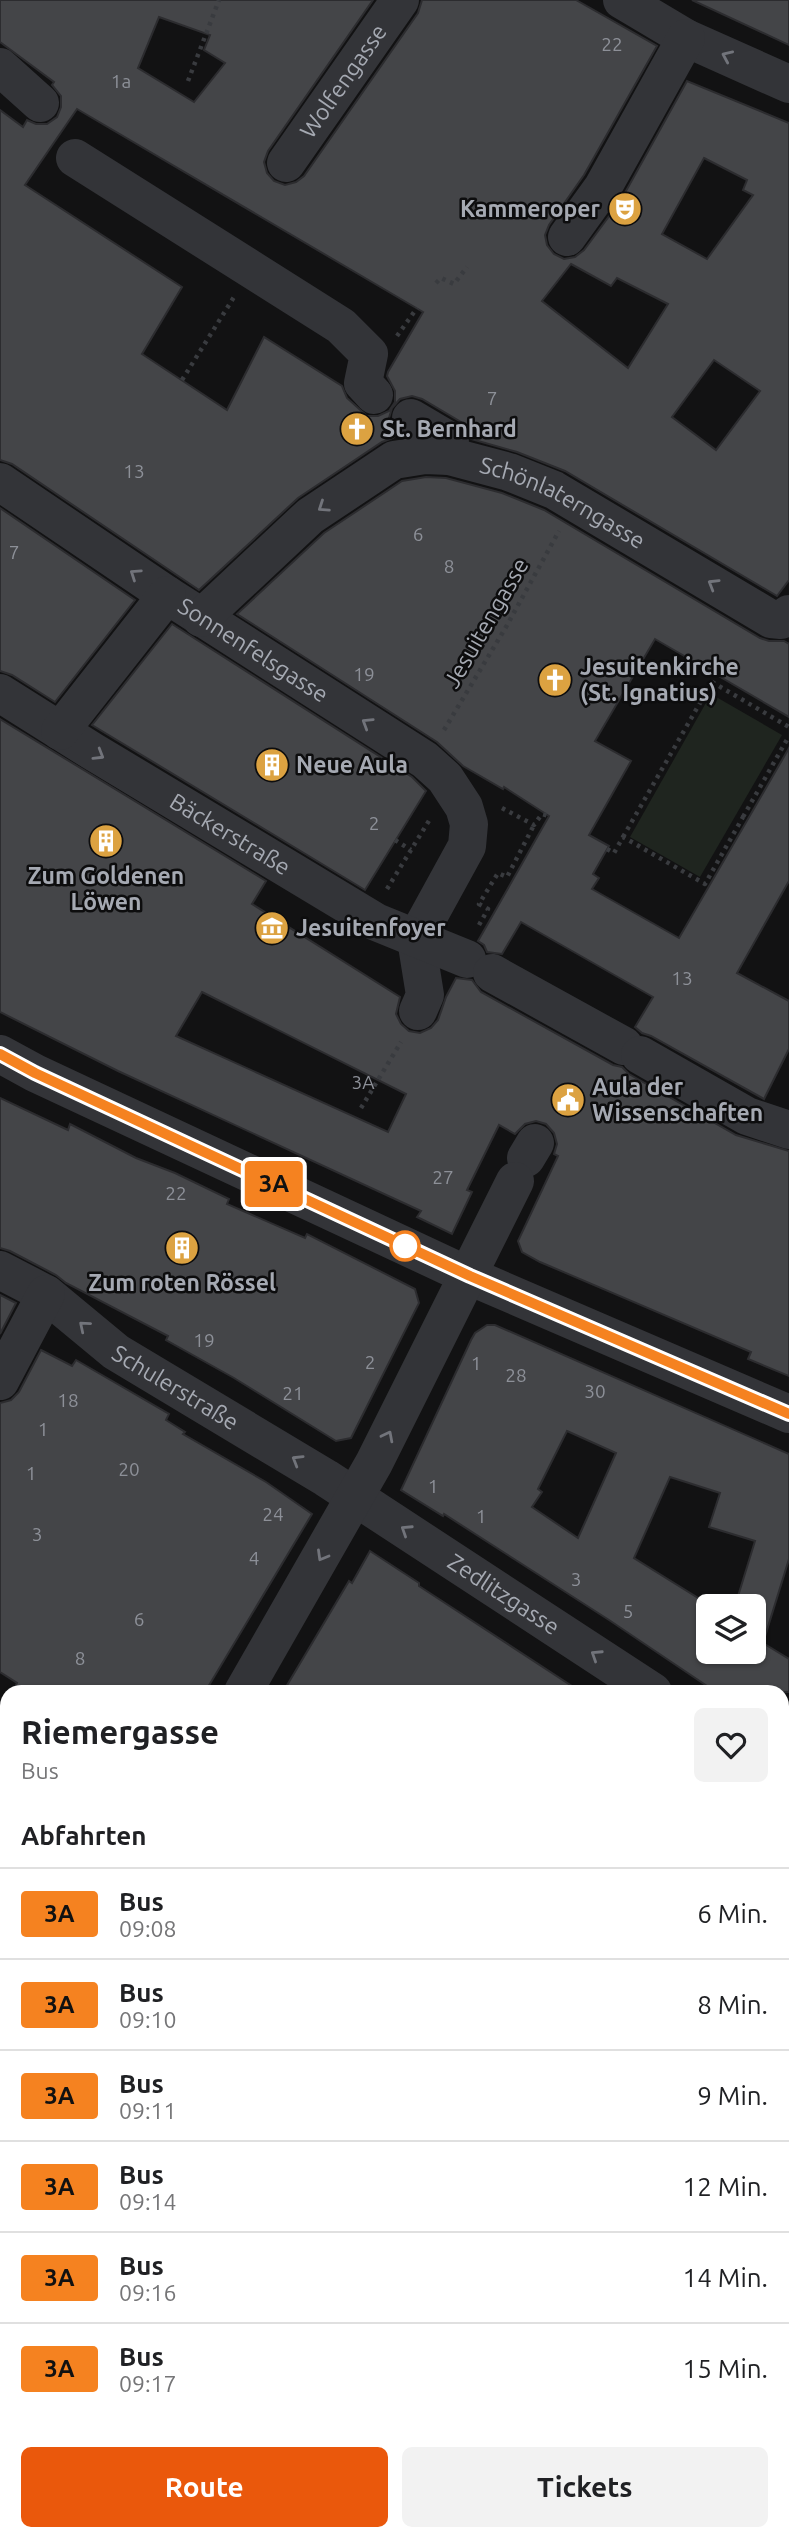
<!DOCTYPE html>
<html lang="de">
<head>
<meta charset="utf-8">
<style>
	:root { --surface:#fff; --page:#f2f2f2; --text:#202124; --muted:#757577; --line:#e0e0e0; --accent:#ea580c }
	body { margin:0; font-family:Ubuntu,sans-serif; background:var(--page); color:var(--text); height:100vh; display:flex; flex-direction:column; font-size:26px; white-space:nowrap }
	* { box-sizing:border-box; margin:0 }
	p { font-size:23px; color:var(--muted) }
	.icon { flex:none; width:38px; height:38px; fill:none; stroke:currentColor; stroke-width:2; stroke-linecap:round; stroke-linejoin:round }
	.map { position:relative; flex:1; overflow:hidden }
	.drawer { position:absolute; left:0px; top:1685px; width:789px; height:856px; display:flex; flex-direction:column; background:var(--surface); border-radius:21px 21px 0 0; box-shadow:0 2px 5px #0004 }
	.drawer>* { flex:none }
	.badge { padding:0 14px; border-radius:5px; font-size:24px; line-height:46px }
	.controls { position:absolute; left:696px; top:1594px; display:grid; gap:14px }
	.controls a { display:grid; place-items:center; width:70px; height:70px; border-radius:10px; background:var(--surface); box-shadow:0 2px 5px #0004; font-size:35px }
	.map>.badge { position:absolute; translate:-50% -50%; box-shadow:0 0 0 4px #fff }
	h2 { padding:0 21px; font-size:26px; line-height:63px }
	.round { display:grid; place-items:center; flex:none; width:74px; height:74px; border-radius:10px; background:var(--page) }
	.overview { display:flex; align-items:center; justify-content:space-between; height:119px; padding:0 21px }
	h1 { font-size:33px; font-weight:700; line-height:52px }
	.cta { display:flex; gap:14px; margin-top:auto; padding:14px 21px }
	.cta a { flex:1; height:80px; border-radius:10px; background:var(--accent); color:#fff; font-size:28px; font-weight:700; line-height:80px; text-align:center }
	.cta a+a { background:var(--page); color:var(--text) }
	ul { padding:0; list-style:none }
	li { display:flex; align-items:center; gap:21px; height:91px; padding:0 21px; border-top:2px solid var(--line) }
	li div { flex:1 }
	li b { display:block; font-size:26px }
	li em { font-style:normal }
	li .badge { min-width:77px; font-weight:700; text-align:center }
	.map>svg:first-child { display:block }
	.green { fill:#1f251f }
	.building { fill:#444548; stroke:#2c2c2f; stroke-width:2; fill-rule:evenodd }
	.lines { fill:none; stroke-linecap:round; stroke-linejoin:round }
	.path { stroke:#393b3f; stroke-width:4.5; stroke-dasharray:3.5 5; stroke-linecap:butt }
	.minor { stroke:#333438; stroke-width:38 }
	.oneway { stroke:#72747b }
	.line-casing { stroke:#fff; stroke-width:16 }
	.line { stroke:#f58220; stroke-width:10 }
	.stop-dot { fill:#fff; stroke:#f58220; stroke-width:3.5 }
	.labels { text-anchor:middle; stroke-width:5; stroke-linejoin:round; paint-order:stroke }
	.number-label { font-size:19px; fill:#8d9098 }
	.street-label { font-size:23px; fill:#a5a9b2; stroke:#0d0d0e }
	.poi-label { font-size:23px; font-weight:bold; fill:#a5a9b2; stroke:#0d0d0e; text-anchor:start }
</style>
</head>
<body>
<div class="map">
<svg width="789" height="2540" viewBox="0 0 789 2540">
	<rect width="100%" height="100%" fill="#121213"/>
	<!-- green -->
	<path class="green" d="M711 694 782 735 700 877 630 837Z"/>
	<!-- building -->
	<g class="building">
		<path d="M0 0H373L268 151 264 162 267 173 274 181 285 185 296 182 304 176 418 13 422 0H576L657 46 584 175 549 225 545 235 547 245 554 254 564 259 575 257 584 250 621 200 687 81 789 123V580L777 596 565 471 517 452 471 439 469 430 461 422 422 399 412 396 400 399 392 408 389 418 392 428 397 434 393 438 382 442 298 498 199 590 12 464 0 460V110L23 127 27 120 36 124H47L57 117 61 107V96L52 85 54 82 0 42ZM159 17 210 35 204 50 225 63 194 102 138 68ZM77 109 423 312 388 372 387 376 395 391V402L389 411 378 416H367L347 398 342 386 264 337 227 410 142 354 182 287 25 185ZM704 158 747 180 743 190 753 195 707 259 662 234ZM571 264 611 286 617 278 668 304 628 368 542 301ZM714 360 760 391 716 450 672 417Z"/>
		<path d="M692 0H789V45Z"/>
		<path d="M426 477 446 478 502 493 544 510 760 638 769 641H784L789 644V717L655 639 595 741 631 761 589 835 609 846 593 874 599 878 592 889 679 938 789 748V881L737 973 789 1001V1049L764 1099 651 1036 642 1033 635 1027 653 997 521 922 502 954 487 952 484 945 478 941 549 816 504 787 503 789 463 766 437 742 237 614 324 533 402 481Z"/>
		<path d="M0 508 135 600 55 702 12 675 0 671Z"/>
		<path d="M172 624 412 777 426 791 365 890 92 725Z"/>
		<path d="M0 719 266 881 252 904 400 997 396 1014 401 1024 409 1031 420 1033 431 1028 438 1020 446 997 456 978 472 980 481 992 613 1065 622 1067 629 1074 736 1135 789 1151V1376L748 1359 751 1352 540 1262 522 1252 518 1241 558 1156 554 1154 557 1144 554 1133 546 1124 536 1121 525 1124 515 1134 499 1125 467 1190 472 1192 452 1234 417 1217 421 1211 118 1071 0 1012ZM202 992 406 1094 388 1132 176 1036Z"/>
		<path d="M0 1098 68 1130 70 1124 136 1158 175 1173 229 1199 227 1204 305 1238 307 1234 415 1289 419 1303 351 1438 336 1441 234 1378 166 1340 168 1336 66 1283 56 1275 10 1251 0 1248Z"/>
		<path d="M0 1295 16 1303 0 1334Z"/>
		<path d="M487 1325H495L789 1454V1559L763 1643 789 1659V1692H716L609 1620 444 1514 443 1516 401 1490 471 1340 475 1333ZM567 1431 616 1453 578 1538 532 1507 542 1492 538 1489ZM670 1477 720 1493 709 1527 755 1541 735 1606H754V1652H709V1606H711L634 1558Z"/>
		<path d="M41 1350 72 1366 76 1360 169 1414 166 1420 185 1432 183 1434 266 1482 312 1514 205 1692H13L17 1683 0 1672V1403L11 1400 19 1392Z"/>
		<path d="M370 1551 419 1583V1586L581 1692H283L349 1581 352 1583Z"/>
	</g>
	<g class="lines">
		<!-- path -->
		<g class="path">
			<path d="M188 81 219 0"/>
			<path d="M436 283 441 278 454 284 467 267"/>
			<path d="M397 336 417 308"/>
			<path d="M182 380 234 297"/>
			<path d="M444 730 506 627 559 531"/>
			<path d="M502 808 534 825 542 814 549 816"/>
			<path d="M743 817 789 736"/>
			<path d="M623 837 712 682 789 727"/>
			<path d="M395 840 411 850"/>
			<path d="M607 849 614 853 623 837 705 884 743 817 748 820"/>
			<path d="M387 889 430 819"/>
			<path d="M479 925 488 909 479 904 498 873 507 877 534 825"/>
			<path d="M361 1108 401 1042"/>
		</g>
		<!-- minor -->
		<g class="minor">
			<path d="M622 0 686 38 789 84"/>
			<path d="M0 67 40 103"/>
			<path d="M75 158 341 326 369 354 363 383 374 395"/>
			<path id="s1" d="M286 163 400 0"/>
			<path d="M567 237 603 187 686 38"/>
			<path d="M411 418 450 441 449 456"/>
			<path id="s2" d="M0 482 167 595 425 760 445 778 464 807 469 824 467 846 416 939 425 995 418 1011"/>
			<path id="s3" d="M201 618 310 516 394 460 425 455 449 456 509 472 554 490 771 619 781 620 789 614"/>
			<path id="s4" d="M0 693 92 751 376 922 467 959"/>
			<path d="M60 731 167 595"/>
			<path d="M492 973 624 1046"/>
			<path d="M0 1054 35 1073 469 1276 789 1414"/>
			<path d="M640 1055 747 1116 789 1130"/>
			<path d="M526 1158 535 1143"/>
			<path id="s5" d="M0 1270 46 1294 116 1352 326 1478 653 1692"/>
			<path d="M0 1381 46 1294"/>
			<path d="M243 1692 374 1463 515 1181"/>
			<path d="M782 1777 789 1782"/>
			<path d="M782 1910 789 1900"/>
			<path d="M0 2114 7 2102"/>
			<path d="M782 2207 789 2197"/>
			<path d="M0 2224 7 2225"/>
			<path d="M0 2437 7 2432"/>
			<path d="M782 2489 789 2494"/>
			<path d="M356 2540 362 2534"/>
		</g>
	</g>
	<!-- one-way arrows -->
	<defs><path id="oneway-chevron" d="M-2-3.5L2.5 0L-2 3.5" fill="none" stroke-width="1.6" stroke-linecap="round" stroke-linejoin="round" transform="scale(1.75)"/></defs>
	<g class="oneway">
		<use href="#oneway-chevron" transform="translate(727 56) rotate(-156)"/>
		<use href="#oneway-chevron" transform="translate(323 507) rotate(146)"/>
		<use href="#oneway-chevron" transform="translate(135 574) rotate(-146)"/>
		<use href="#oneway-chevron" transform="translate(713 584) rotate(-149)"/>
		<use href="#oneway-chevron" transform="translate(367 723) rotate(-148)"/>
		<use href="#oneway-chevron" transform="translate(99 755) rotate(31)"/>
		<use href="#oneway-chevron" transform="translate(84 1326) rotate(-140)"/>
		<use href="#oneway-chevron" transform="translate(388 1436) rotate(-63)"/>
		<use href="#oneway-chevron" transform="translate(297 1460) rotate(-149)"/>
		<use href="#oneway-chevron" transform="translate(406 1530) rotate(-147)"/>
		<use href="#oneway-chevron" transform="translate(322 1556) rotate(120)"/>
		<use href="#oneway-chevron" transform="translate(596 1655) rotate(-147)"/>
	</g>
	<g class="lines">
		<!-- line casing -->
		<g class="line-casing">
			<path id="line" d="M0 1054 35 1073 470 1276 789 1414"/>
		</g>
		<!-- line -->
		<use href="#line" class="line"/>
	</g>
	<!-- icons -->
	<defs>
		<g id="theatre-disc" transform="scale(1.75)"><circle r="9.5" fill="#dca241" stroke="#0d0d0e"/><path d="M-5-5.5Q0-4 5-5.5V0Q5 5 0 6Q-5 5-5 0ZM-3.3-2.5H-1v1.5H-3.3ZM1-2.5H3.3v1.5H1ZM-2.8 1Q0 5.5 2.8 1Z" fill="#fff"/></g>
		<g id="church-disc" transform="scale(1.75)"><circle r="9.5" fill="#dca241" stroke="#0d0d0e"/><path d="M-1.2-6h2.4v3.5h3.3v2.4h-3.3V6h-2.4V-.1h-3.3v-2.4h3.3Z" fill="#fff"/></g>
		<g id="building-disc" transform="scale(1.75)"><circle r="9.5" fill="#dca241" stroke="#0d0d0e"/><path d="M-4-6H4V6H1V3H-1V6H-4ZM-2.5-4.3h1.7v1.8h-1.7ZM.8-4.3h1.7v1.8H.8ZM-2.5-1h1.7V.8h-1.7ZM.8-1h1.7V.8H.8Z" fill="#fff"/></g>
		<g id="museum-disc" transform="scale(1.75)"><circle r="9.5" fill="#dca241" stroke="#0d0d0e"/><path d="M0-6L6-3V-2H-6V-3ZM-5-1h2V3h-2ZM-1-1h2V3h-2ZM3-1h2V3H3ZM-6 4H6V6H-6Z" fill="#fff"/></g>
		<g id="civic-disc" transform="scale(1.75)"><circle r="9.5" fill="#dca241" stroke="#0d0d0e"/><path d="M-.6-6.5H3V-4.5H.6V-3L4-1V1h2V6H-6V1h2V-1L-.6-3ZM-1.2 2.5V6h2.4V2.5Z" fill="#fff"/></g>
	</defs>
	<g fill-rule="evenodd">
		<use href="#theatre-disc" x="625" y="209"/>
		<use href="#church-disc" x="357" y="429"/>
		<use href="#church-disc" x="555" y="680"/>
		<use href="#building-disc" x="272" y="765"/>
		<use href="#building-disc" x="106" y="841"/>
		<use href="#museum-disc" x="272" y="928"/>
		<use href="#civic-disc" x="568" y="1100"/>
		<use href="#building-disc" x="182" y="1248"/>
	</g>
	<!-- markers -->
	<circle class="stop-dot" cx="405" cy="1246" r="14"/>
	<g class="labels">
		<!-- number labels -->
		<g class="number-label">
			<text x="612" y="51">22</text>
			<text x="121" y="88">1a</text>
			<text x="492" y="405">7</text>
			<text x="134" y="478">13</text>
			<text x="418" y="541">6</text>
			<text x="14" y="559">7</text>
			<text x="449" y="573">8</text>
			<text x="364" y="681">19</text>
			<text x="374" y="830">2</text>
			<text x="682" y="985">13</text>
			<text x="363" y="1089">3A</text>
			<text x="443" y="1184">27</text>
			<text x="176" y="1200">22</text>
			<text x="204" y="1347">19</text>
			<text x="370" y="1369">2</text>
			<text x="476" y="1370">1</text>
			<text x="516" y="1382">28</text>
			<text x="595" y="1398">30</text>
			<text x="293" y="1400">21</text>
			<text x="68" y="1407">18</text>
			<text x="43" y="1436">1</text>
			<text x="129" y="1476">20</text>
			<text x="31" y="1480">1</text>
			<text x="433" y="1493">1</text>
			<text x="273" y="1521">24</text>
			<text x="481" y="1523">1</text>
			<text x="37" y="1541">3</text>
			<text x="254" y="1565">4</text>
			<text x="576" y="1586">3</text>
			<text x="628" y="1618">5</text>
			<text x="139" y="1626">6</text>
			<text x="80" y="1665">8</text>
		</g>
		<!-- street labels -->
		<g class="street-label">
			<text dy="8" stroke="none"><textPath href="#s1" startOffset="100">Wolfengasse</textPath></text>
			<text dy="8" stroke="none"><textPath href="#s3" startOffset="429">Schönlaterngasse</textPath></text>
			<text transform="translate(486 623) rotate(-60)" y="8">Jesuitengasse</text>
			<text dy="8" stroke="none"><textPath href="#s2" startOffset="304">Sonnenfelsgasse</textPath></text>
			<text dy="8" stroke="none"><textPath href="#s4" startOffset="270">Bäckerstraße</textPath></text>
			<text dy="8" stroke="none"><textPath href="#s5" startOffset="212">Schulerstraße</textPath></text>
			<text dy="8" stroke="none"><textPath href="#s5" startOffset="600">Zedlitzgasse</textPath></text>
		</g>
		<!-- poi labels -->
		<g class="poi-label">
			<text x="600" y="217" text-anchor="end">Kammeroper</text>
			<text x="382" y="437">St. Bernhard</text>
			<text x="580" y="675">Jesuitenkirche<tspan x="580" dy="26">(St. Ignatius)</tspan></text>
			<text x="296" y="773">Neue Aula</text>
			<text x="106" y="884" text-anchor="middle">Zum Goldenen<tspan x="106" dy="26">Löwen</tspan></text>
			<text x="296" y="936">Jesuitenfoyer</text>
			<text x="592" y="1095">Aula der<tspan x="592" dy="26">Wissenschaften</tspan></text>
			<text x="182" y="1291" text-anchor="middle">Zum roten Rössel</text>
		</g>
	</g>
</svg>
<div class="controls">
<a><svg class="icon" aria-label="layers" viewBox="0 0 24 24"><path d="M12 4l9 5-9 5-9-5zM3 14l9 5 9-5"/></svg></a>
</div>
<b class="badge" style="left:274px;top:1184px;background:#f58220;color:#111">3A</b>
<section class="drawer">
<div class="overview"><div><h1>Riemergasse</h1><p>Bus</p></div><a class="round"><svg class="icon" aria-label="heart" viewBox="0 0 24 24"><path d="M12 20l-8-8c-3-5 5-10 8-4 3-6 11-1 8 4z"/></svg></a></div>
<h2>Abfahrten</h2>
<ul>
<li><span class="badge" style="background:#f58220;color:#111">3A</span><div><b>Bus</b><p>09:08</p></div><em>6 Min.</em></li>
<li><span class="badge" style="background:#f58220;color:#111">3A</span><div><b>Bus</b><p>09:10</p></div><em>8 Min.</em></li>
<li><span class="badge" style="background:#f58220;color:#111">3A</span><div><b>Bus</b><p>09:11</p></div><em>9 Min.</em></li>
<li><span class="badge" style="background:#f58220;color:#111">3A</span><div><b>Bus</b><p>09:14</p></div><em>12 Min.</em></li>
<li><span class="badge" style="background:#f58220;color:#111">3A</span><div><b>Bus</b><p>09:16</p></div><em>14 Min.</em></li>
<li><span class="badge" style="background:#f58220;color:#111">3A</span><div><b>Bus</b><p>09:17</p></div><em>15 Min.</em></li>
</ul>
<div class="cta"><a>Route</a><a>Tickets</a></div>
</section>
</div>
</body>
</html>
